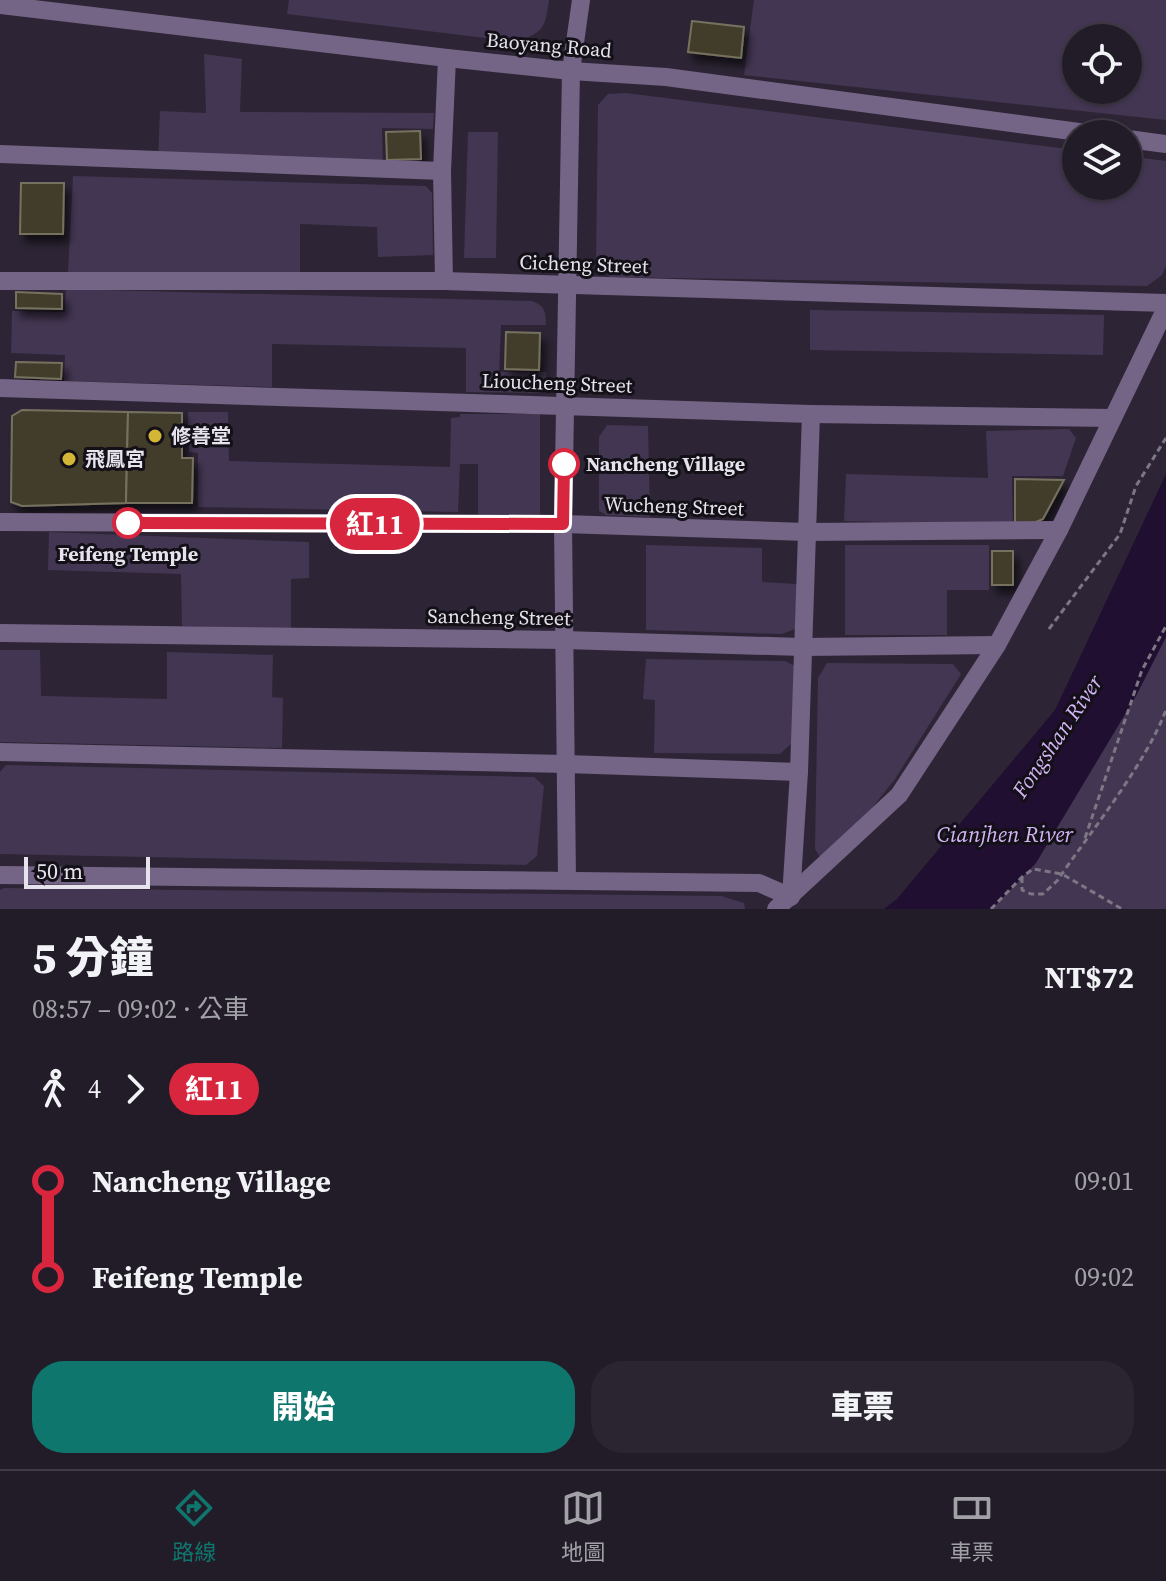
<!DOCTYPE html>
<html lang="zh-TW">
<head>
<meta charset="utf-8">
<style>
	:root { --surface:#221c28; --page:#2a2530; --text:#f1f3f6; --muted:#a2a1a8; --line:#3f3a45; --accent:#0f766e }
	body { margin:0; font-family:"Source Serif 4","Noto Sans TC",serif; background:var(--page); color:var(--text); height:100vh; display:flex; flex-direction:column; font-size:30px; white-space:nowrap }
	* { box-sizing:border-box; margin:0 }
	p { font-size:26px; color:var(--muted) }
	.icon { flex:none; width:44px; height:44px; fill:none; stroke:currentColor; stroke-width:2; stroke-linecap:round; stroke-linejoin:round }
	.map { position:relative; height:909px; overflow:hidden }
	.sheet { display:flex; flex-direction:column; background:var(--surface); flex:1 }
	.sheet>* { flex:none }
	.badge { padding:0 16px; border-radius:26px; font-size:28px; line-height:52px }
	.buttons { position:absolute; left:1062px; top:24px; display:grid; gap:16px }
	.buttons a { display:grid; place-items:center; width:80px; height:80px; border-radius:50%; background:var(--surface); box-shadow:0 2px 6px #0004,0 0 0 2px var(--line); font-size:40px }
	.scale { position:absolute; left:24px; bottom:20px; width:126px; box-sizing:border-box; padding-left:8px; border:4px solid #e7e3ed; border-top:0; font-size:22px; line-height:28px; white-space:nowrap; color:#e7e3ed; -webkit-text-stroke:6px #131017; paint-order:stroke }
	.map>.badge { position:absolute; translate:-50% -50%; box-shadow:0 0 0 4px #fff }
	.legs { display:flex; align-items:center; gap:12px; height:88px; padding:0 32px; font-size:26px }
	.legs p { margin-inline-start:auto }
	.headline { display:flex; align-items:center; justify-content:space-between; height:136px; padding:0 32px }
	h1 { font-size:44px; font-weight:800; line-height:60px }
	.button { display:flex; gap:16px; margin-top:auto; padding:16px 32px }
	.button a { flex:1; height:92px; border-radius:32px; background:var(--accent); color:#fff; font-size:32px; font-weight:800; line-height:92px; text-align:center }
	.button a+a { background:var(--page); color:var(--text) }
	ul { padding:0 32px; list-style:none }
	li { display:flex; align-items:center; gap:28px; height:96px; font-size:30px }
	li i { display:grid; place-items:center; width:12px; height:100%; margin:0 10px; background:currentColor }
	li i::after { content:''; width:20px; height:20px; margin:-10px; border:6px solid; border-radius:50%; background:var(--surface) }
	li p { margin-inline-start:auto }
	li:first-child i { background:linear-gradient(#0000 50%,currentColor 0) }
	li:last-child i { background:linear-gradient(currentColor 50%,#0000 0) }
	.menu { display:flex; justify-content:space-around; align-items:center; height:112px; border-top:2px solid var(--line); background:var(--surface); font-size:22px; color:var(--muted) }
	.menu a { display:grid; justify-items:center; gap:4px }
	.menu .active { color:var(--accent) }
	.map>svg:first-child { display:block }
	.green { fill:#433652; fill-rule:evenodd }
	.water { fill:#200f30 }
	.building { fill:#423e2c; stroke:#76715e; stroke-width:2; filter:url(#shadow) }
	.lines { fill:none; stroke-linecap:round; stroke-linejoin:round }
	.path { stroke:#7d7684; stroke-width:3; stroke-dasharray:6 4; stroke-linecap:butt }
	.minor { stroke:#746486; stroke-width:18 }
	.line-1-casing { stroke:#fff; stroke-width:18 }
	.line-1 { stroke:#d7263d; stroke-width:12 }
	.poi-dot { fill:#d3b635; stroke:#131017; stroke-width:3 }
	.stop-1-dot { fill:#fff; stroke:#d7263d; stroke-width:4 }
	.labels { text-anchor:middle; stroke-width:6; stroke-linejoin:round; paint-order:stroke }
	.street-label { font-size:20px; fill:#e7e3ed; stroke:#131017 }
	.poi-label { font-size:20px; font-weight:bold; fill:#e7e3ed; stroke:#131017; text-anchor:start }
	.stop-label { font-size:20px; font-weight:bold; fill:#e7e3ed; stroke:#131017; text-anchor:start }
	.water-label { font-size:22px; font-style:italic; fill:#d4b5f6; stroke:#131017 }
</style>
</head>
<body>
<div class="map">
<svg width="1166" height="909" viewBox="0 0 1166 909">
	<defs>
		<filter id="shadow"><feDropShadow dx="5" dy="8" stdDeviation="4" flood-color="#0009"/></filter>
	</defs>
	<rect width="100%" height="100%" fill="#2d2535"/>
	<!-- green -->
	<g class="green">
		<path d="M289 0H549C545 27 545 31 518 42L287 14Z"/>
		<path d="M754 0H1166V120L744 75ZM1076 38H1128V90H1076Z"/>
		<path d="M204 54 242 59 240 112 434 113 433 129 382 128 383 164 158 160 160 111 206 113Z"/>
		<path d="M626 93 1076 150V186H1128V156L1166 161V266L1162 275 1147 286 610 277 596 265 598 105 608 94Z"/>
		<path d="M468 132H498L496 258H464Z"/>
		<path d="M73 176 426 186 432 193 433 255 378 257 377 227 300 224V273H68Z"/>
		<path d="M66 289 532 301C545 306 546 312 546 325H501L499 372H546L547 385 540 393 466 392V348L272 344V387L64 381 65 355 11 353 12 311 65 312Z"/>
		<path d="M810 310 1104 315 1103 355 810 350Z"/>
		<path d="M188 412H228L229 461 450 467 451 418 460 417V414H540V518H478V464H460L458 512 198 507V453L189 452Z"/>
		<path d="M607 425 648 426 650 517 606 515 599 511V437Z"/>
		<path d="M1069 429 1076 438 1063 476H1012L1013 525 844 521 846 474 988 478 986 431Z"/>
		<path d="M49 532 309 542V578L291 579V629L182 626 181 574 48 570Z"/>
		<path d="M646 545 762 548V582L797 584 795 629 782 634 646 630Z"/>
		<path d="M845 545H989V590H947V635H845Z"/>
		<path d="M1166 611V909H980Z"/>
		<path d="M0 650H40L41 696 167 699V652L273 655 272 697 283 698 282 748 0 742Z"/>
		<path d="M646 659 785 661 795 666 792 743 780 754 654 753 655 700 643 699Z"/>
		<path d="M827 663 953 664 961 674 895 779 847 839 820 857 815 849 818 678Z"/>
		<path d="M6 765 534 777 544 786 537 856 526 865 0 854V772Z"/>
		<path d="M4 888 721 896 744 903 745 909H0V890Z"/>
	</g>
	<!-- water -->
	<path class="water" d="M1166 474V637L1136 696 1036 863 992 909H884L897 899 1055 710Z"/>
	<!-- building -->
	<g class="building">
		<path d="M692 21 744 27 741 58 688 52Z"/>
		<path d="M420 131 421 159 387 160 386 132Z"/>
		<path d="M21 183H64L63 234H20Z"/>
		<path d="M16 292 62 294V309L16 308Z"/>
		<path d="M506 332 540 333 539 370 505 369Z"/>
		<path d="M16 362 62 363 61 379 15 377Z"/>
		<path d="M22 410 128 412 126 503 22 506 11 502 12 416Z"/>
		<path d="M128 412 182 413V458H193L192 503H126Z"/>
		<path d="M1015 479 1064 480 1043 519 1029 525 1015 524Z"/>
		<rect x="992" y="551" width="21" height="34"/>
	</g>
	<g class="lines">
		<!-- path -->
		<g class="path">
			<path d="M1049 629 1120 534 1136 486 1166 438"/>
			<path d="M1085 838 1142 670 1166 626"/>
			<path d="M1022 877V890L1031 894H1043L1057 881C1091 831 1145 765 1166 710"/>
			<path d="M991 909 1022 877 1033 869 1062 874 1122 909"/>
		</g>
		<!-- minor -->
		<g class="minor">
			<path d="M0 5 447 58 571 71 666 77 1094 134"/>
			<path d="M1128 139 1166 144"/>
			<path d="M0 154 442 171"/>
			<path d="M0 281H444L1166 303"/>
			<path d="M444 281 442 171 447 58"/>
			<path d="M0 388 811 414 1112 418"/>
			<path d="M0 522 563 524 806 532 1059 530"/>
			<path d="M0 633 564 640 802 647 997 645"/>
			<path d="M0 752 566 764 799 772"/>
			<path d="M0 875 759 883 791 897 799 772 811 414"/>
			<path d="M567 879 563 524 571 71 581 0"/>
			<path d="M776 909 899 795 997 645 1059 530 1166 308"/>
		</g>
	</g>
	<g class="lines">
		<!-- line-1 casing -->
		<g class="line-1-casing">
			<path id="line-1" d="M128 523 563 524 564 464"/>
		</g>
		<!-- line-1 -->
		<use href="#line-1" class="line-1"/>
	</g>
	<!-- markers -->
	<g class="poi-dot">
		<circle cx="155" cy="436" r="8"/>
		<circle cx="69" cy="459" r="8"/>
	</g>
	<g class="stop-1-dot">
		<circle cx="564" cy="464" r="14"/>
		<circle cx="128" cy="523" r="14"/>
	</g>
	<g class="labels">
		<!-- street labels -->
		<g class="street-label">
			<text transform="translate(549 45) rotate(5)" y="7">Baoyang Road</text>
			<text transform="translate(584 264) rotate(2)" y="7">Cicheng Street</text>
			<text transform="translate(557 383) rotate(2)" y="7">Lioucheng Street</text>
			<text transform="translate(674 506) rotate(2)" y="7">Wucheng Street</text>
			<text transform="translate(499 617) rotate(1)" y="7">Sancheng Street</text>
		</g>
		<!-- poi labels -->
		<g class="poi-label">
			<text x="171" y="443">修善堂</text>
			<text x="85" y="466">飛鳳宮</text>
		</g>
		<!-- stop labels -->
		<g class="stop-label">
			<text x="586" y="471">Nancheng Village</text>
			<text x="128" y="561" text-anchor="middle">Feifeng Temple</text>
		</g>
		<!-- water labels -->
		<g class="water-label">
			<text transform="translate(1057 736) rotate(-56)" y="8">Fongshan River</text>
			<text x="1005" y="842">Cianjhen River</text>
		</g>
	</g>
</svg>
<div class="buttons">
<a><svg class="icon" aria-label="locate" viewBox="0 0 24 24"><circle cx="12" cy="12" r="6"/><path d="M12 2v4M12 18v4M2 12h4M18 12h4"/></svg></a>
<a><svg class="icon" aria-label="layers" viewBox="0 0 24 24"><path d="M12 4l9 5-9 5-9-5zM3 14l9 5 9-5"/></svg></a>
</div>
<div class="scale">50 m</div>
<b class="badge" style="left:375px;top:524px;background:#d7263d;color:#fff">紅11</b>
</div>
<section class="sheet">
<div class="headline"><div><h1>5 分鐘</h1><p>08:57 – 09:02 · 公車</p></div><b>NT$72</b></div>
<div class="legs"><svg class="icon" aria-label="walk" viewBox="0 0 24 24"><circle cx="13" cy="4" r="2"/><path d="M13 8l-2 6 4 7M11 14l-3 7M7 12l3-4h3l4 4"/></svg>4<svg class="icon" aria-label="forward" viewBox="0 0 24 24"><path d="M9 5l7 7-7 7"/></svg><b class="badge" style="background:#d7263d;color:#fff">紅11</b></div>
<ul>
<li><i style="color:#d7263d"></i><b>Nancheng Village</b><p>09:01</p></li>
<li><i style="color:#d7263d"></i><b>Feifeng Temple</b><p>09:02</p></li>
</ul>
<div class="button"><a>開始</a><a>車票</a></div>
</section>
<nav class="menu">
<a class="active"><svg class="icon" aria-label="directions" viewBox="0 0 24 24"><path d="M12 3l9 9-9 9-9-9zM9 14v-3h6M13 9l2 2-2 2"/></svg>路線</a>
<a><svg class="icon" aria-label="map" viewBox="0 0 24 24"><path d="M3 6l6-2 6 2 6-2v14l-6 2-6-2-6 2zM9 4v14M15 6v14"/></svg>地圖</a>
<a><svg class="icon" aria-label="tickets" viewBox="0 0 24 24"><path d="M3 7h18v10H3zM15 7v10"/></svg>車票</a>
</nav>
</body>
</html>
